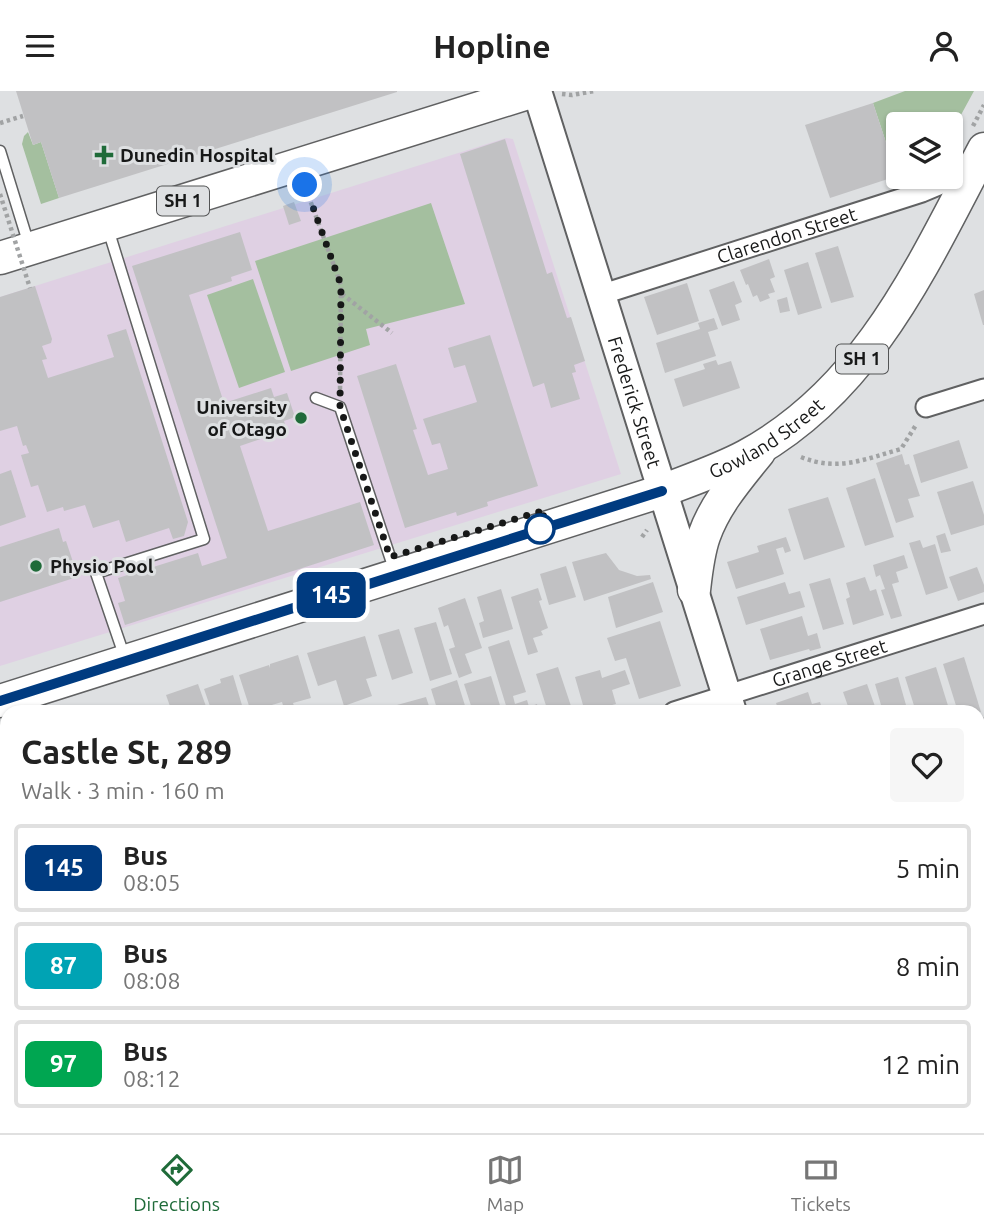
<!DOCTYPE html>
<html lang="en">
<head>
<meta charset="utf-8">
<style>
	:root { --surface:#fff; --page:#f6f6f6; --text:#222; --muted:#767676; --line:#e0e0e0; --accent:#1f6b39 }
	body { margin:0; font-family:Ubuntu,sans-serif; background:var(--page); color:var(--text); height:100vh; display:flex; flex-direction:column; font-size:26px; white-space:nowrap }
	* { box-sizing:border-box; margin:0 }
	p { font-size:23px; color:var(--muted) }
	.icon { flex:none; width:38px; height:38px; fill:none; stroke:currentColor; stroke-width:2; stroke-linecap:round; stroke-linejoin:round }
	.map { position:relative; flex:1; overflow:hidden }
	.sheet { position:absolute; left:0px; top:614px; width:985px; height:429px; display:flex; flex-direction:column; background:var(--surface); border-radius:21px 21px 0 0; box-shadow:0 2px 5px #0004 }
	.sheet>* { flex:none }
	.badge { padding:0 14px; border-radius:10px; font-size:24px; line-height:46px }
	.fabs { position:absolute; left:886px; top:21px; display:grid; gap:14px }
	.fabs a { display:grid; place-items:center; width:77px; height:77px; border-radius:7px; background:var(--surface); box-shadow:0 2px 5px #0004; font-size:35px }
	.you { position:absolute; width:35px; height:35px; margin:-18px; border:5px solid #fff; border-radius:50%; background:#1a73e8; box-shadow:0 0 0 10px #1a73e833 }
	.map>.badge { position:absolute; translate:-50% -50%; box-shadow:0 0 0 4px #fff }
	.round { display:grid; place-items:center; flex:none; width:74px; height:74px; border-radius:7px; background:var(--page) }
	.summary { display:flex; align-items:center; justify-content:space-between; height:119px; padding:0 21px }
	h1 { font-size:33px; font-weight:700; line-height:52px }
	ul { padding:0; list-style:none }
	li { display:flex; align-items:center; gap:21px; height:88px; margin:0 14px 10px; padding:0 7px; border:4px solid var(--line); border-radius:7px }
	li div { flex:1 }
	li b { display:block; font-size:26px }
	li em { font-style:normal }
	li .badge { min-width:77px; font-weight:700; text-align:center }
	header { display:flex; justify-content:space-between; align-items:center; height:91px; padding:0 21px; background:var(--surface); font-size:32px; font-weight:700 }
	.menu { display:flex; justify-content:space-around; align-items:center; height:98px; border-top:2px solid var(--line); background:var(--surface); font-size:19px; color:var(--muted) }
	.menu a { display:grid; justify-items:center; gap:4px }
	.menu .selected { color:var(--accent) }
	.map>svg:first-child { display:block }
	.education { fill:#dfd0e3 }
	.green { fill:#a4bf9f }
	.building { fill:#c1c1c3 }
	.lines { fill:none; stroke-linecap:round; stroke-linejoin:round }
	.service-casing { stroke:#606162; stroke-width:13 }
	.minor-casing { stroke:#606162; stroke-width:23 }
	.tertiary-casing { stroke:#606162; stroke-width:28 }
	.secondary-casing { stroke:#606162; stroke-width:32 }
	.trunk-casing { stroke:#606162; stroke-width:35 }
	.path { stroke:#a1a3a4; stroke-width:4.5; stroke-dasharray:3.5 3.5; stroke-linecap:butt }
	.service { stroke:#fff; stroke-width:10 }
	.minor { stroke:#fff; stroke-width:19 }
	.tertiary { stroke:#fff; stroke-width:24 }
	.secondary { stroke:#fff; stroke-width:28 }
	.trunk { stroke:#fff; stroke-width:32 }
	.path-bridge { stroke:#a1a3a4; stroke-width:4.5; stroke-dasharray:3.5 3.5; stroke-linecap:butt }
	.line-casing { stroke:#fff; stroke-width:16 }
	.line { stroke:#003b80; stroke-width:10 }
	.walk { stroke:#171818; stroke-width:7; stroke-dasharray:0 12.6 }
	.poi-dot { fill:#1f6b39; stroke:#dee0e2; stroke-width:2.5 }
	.stop-dot { fill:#fff; stroke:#003b80; stroke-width:3.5 }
	.labels { text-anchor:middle; stroke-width:6; stroke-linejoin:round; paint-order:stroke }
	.shield { fill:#dee0e2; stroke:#535455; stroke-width:2 }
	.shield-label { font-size:18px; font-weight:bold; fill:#171818 }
	.poi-label { font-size:19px; font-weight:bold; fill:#171818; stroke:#dee0e2; text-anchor:start }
	.street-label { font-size:19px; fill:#171818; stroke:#dee0e2 }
</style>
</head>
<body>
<header><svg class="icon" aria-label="menu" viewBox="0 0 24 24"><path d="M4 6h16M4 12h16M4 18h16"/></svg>Hopline<svg class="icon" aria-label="person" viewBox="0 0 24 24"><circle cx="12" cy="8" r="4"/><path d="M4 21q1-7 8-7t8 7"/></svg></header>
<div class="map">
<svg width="984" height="1042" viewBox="0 0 984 1042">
	<rect width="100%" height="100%" fill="#dee0e2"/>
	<!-- education -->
	<g class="education">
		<path d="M506 47 513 48 621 383 0 575V206Z"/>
		<path d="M479 1036H657L659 1042H460Z"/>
	</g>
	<!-- green -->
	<g class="green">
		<path d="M905 0H974L950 44V33H898L897 85 873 12Z"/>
		<path d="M28 41 33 54 41 51 59 107 41 113 22 53 24 45Z"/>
		<path d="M431 112 465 213 366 238 370 254 291 280 255 170Z"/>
		<path d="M253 188 285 281 239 297 207 204Z"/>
	</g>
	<!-- building -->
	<g class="building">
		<path d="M16 0H397V1L59 107 41 51 33 54Z"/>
		<path d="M873 12 897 85 830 107 805 34Z"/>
		<path d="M505 48 547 183 552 181 567 227 571 226 585 270 574 274 576 281 572 282 580 308 551 317 544 292 533 296 460 63Z"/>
		<path d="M294 111 301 130 289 134 283 115Z"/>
		<path d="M240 141 252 179 231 186 232 190 189 204 224 312 271 297 274 306 287 302 295 326 284 330 287 339 240 355 268 440 360 411 374 454 125 534 118 512 125 510 118 487 198 462 202 475 227 467 132 175Z"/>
		<path d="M838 155 854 206 831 212 815 162Z"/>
		<path d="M769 168 775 186 770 188 775 201 768 203 770 207 760 211 757 204 753 206 748 193 746 194 740 179Z"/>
		<path d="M808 171 822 217 798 224 784 179Z"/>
		<path d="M734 190 742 211 735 214 740 229 722 235 709 199Z"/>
		<path d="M687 192 699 230 657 244 644 206Z"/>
		<path d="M35 195 52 248 51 252 42 255 47 268 42 269 48 287 114 266 107 244 126 238 188 431 184 445 173 448 169 437 126 451 119 429 93 437 85 414 64 420 63 416 47 421 38 394 31 396 21 364 29 362 26 354 23 355 17 335 0 340V206Z"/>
		<path d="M984 199V234H983L974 203Z"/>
		<path d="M787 206 790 220 780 222 777 209Z"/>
		<path d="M714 227 718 238 708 241 716 265 665 282 656 252 700 238 698 232Z"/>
		<path d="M490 244 538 395 487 411 488 415 457 425 456 421 405 437 357 285 396 273 417 338 413 339 428 384 448 378 440 352 432 354 423 328 477 311 465 274 454 277 448 257Z"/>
		<path d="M716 269 718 274 731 270 740 297 683 316 674 288 705 278 703 273Z"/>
		<path d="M959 349 968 377 921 392 913 364Z"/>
		<path d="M902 363 905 374 909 373 920 405 908 408 914 426 896 432 876 372Z"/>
		<path d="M11 379 26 426 0 435V383Z"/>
		<path d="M875 387 894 446 865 455 846 397Z"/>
		<path d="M973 390 984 424V434L951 444 937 401Z"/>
		<path d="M828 406 845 456 804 469 788 418Z"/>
		<path d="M59 437 63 451 66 450 74 474 71 475 74 487 0 511V456Z"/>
		<path d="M945 442 951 460 941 462 936 445Z"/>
		<path d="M786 446 791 460 785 462 783 456 776 458 784 483 736 498 727 471 759 461 757 455Z"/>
		<path d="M920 449 923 457 935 453 948 497 926 504 909 452Z"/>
		<path d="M606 462 619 479 637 485 650 484 651 488 584 510 572 471Z"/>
		<path d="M904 464 908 477 896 481 899 491 892 493 902 525 891 528 881 499 885 498 880 484 876 486 873 474Z"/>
		<path d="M566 475 576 506 549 514 540 483Z"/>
		<path d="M977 476 984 494V501L958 510 949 486Z"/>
		<path d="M865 486 870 500 876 498 884 524 853 534 846 508 850 506 846 492Z"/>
		<path d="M830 487 844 533 823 539 809 493Z"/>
		<path d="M653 491 663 521 616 537 608 506Z"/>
		<path d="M785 491 789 503 800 500 805 516 746 534 737 506Z"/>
		<path d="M538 497 542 509 539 510 548 537 541 540 543 544 533 547 538 561 528 564 511 506Z"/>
		<path d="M501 498 513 538 483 547 479 532 484 530 477 506Z"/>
		<path d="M465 507 482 557 465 563 472 582 459 587 449 558 455 556 448 534 444 536 438 517Z"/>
		<path d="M802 525 808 545 817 542 821 557 810 560 809 558 770 569 760 538Z"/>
		<path d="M660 530 681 595 639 608 626 567 615 570 607 547Z"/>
		<path d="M436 531 452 583 430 590 414 537Z"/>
		<path d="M399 538 413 582 392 589 378 544Z"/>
		<path d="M365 545 377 585 366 588 372 605 344 615 336 589 318 595 307 562Z"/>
		<path d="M509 549 526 601 513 605 515 613 527 609 529 616 537 613 539 621H508L488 556Z"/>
		<path d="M298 564 311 607 293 612 296 621H285L282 611 265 616 267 621H251L239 584 269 574 270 577V573Z"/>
		<path d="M964 566 981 621H958L943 573Z"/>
		<path d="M558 576 573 621H548L536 583Z"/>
		<path d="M936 576 950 621H916L905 586Z"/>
		<path d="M600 579 602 587 625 579 630 593 612 599 616 613 585 621 575 586Z"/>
		<path d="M233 584 244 621H212L204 598 221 592 220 588Z"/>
		<path d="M491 585 502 621H473L464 593Z"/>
		<path d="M898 586 908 621H883L875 593Z"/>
		<path d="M457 589 467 621H438L431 598Z"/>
		<path d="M198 593 208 621H172L166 604Z"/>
		<path d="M867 593 877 621H850L843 601Z"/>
		<path d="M808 601 812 613 820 611 823 621H779L776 612Z"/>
		<path d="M426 606 431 621H399L397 614Z"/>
		<path d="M984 626V693L978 695V628Z"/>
		<path d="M7 650V738L0 740V652Z"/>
		<path d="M979 866 984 882V906L978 908Z"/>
		<path d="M984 994V1042H978L976 1036H978V996Z"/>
		<path d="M186 1036H293L295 1042H168Z"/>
		<path d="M317 1036H326L327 1040 339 1036H378L380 1042H307L306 1039Z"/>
		<path d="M386 1036H417L419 1042H388Z"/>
		<path d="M512 1036H573L575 1042H495Z"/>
		<path d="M709 1036H779V1037L767 1042H711Z"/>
		<path d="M811 1036H824L825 1042H794Z"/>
		<path d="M905 1036H962L945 1042H907Z"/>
	</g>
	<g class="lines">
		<!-- service casing -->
		<g class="service-casing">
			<g id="service">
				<path d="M0 60 29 154"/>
				<path d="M108 138 204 448 96 482 125 567"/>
				<path d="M316 307 340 316 395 481"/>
			</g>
		</g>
		<!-- minor casing -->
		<g class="minor-casing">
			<g id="minor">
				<path id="s1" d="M600 204 922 101 972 80"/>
				<path d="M926 316 984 298"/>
				<path id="s2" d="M674 621 984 523"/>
				<path d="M978 750 984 748"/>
				<path d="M0 834 7 832"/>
				<path d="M978 972 984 970"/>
				<path d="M676 1036 678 1042"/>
				<path d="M61 1042 81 1036"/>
			</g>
		</g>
		<!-- tertiary casing -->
		<g class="tertiary-casing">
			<g id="tertiary">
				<path d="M0 898 7 920"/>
				<path d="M44 1036 46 1042"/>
			</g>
		</g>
		<!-- secondary casing -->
		<g class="secondary-casing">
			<g id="secondary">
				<path id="s3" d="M537 0 732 621"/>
				<path d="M864 1036 866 1042"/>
			</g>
		</g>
		<!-- trunk casing -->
		<g class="trunk-casing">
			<g id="trunk">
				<path d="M0 167 534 0"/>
				<path d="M694 499C696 481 698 462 704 445 715 413 739 386 759 361"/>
				<path id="s4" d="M0 610 662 400C690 389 720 379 746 365 868 299 922 175 984 58"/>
			</g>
		</g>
		<!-- path -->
		<g class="path">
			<path d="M562 3 572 4 594 0"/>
			<path d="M0 32 23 25"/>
			<path d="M973 35 984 14"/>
			<path d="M306 98 341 194 340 300"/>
			<path d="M342 203 392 242"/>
			<path d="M801 366C838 381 865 368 901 358L916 334"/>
			<path d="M642 446 647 439"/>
		</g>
		<!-- service -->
		<use href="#service" class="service"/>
		<!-- minor -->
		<use href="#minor" class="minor"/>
		<!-- tertiary -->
		<use href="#tertiary" class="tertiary"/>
		<!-- secondary -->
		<use href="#secondary" class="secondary"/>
		<!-- trunk -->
		<use href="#trunk" class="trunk"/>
		<!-- path-bridge -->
		<path class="path-bridge" d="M0 103 30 197"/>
	</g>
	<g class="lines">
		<!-- line casing -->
		<g class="line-casing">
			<path id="line" d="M0 610 662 400"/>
		</g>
		<!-- line -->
		<use href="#line" class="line"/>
		<!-- walk -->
		<path class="walk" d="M305 94 341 194 340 316 390 466 545 419 540 438"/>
	</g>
	<!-- markers -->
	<g class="poi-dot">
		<path d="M100.5 53.5h7v7h7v7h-7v7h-7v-7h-7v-7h7z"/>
		<circle cx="301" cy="327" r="7"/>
		<circle cx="36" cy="475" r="7"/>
	</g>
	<circle class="stop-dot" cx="540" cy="438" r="14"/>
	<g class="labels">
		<!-- shield labels -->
		<g class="shield">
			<rect x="157" y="95.5" width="52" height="29" rx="5"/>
			<rect x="836" y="253.5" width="52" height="29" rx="5"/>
		</g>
		<g class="shield-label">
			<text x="183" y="116">SH 1</text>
			<text x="862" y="274">SH 1</text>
		</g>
		<!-- poi labels -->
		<g class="poi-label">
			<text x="120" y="71">Dunedin Hospital</text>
			<text x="287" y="323" text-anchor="end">University<tspan x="287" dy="22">of Otago</tspan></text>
			<text x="50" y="482">Physio Pool</text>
		</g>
		<!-- street labels -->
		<g class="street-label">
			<text dy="7" stroke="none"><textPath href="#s1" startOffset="196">Clarendon Street</textPath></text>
			<text dy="7" stroke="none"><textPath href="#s3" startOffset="326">Frederick Street</textPath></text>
			<text dy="7" stroke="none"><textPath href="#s4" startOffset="812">Gowland Street</textPath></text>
			<text dy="7" stroke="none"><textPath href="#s2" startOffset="163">Grange Street</textPath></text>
		</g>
	</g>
</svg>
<div class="fabs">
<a><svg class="icon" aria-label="layers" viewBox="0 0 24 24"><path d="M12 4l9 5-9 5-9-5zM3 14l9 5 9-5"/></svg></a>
</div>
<div class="you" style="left:305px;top:94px"></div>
<b class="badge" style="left:331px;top:504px;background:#003b80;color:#fff">145</b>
<section class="sheet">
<div class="summary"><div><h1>Castle St, 289</h1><p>Walk · 3 min · 160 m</p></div><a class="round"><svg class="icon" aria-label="heart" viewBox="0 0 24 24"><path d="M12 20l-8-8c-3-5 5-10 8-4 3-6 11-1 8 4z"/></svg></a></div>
<ul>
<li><span class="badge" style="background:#003b80;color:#fff">145</span><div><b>Bus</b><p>08:05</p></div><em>5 min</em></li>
<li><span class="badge" style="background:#00a3b4;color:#fff">87</span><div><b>Bus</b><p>08:08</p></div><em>8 min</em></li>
<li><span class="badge" style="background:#00a651;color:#fff">97</span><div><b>Bus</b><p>08:12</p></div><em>12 min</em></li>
</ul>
</section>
</div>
<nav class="menu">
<a class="selected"><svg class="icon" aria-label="directions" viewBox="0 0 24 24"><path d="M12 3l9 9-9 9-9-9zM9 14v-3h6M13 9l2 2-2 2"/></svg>Directions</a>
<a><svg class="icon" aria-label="map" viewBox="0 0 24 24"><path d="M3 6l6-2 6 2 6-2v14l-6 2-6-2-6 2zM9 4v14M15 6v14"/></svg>Map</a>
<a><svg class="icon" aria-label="tickets" viewBox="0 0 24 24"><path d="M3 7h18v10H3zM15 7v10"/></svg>Tickets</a>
</nav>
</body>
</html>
